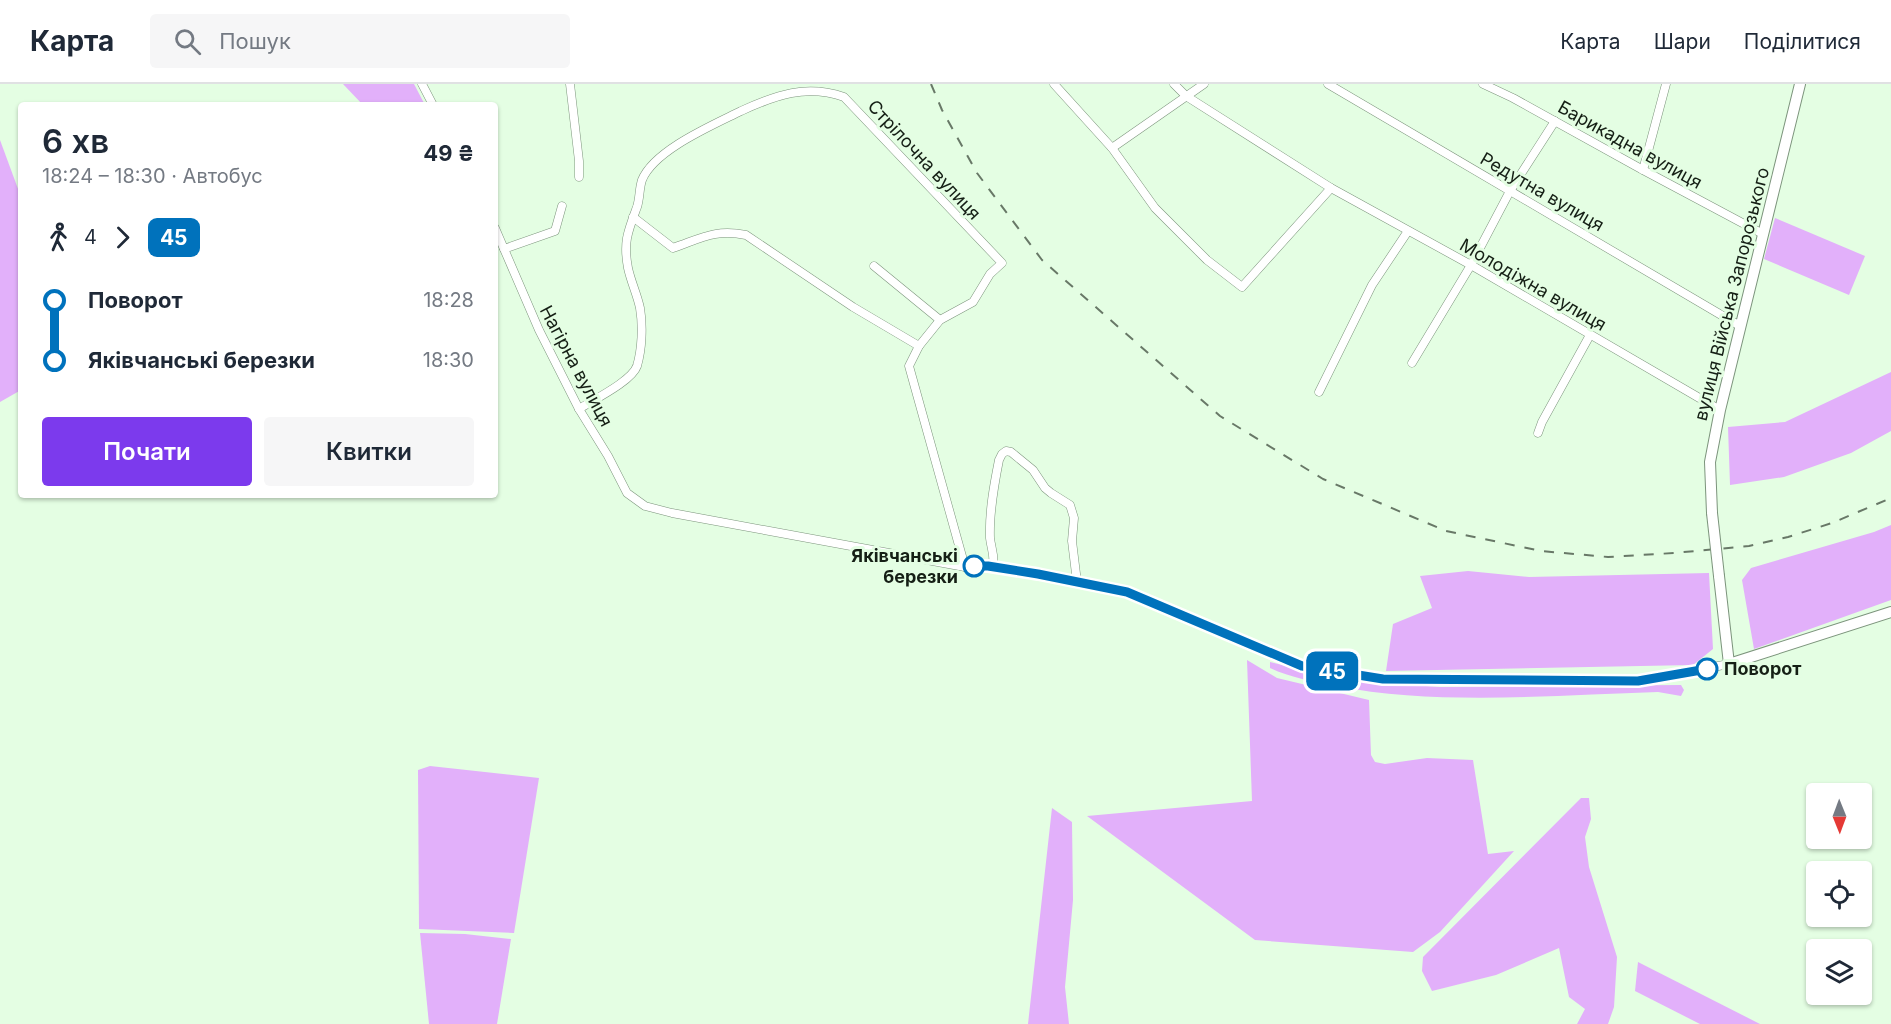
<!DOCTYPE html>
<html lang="uk">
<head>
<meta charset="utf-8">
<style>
	:root { --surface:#fff; --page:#f6f6f7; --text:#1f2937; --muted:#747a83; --line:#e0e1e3; --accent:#7c3aed }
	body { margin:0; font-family:Inter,sans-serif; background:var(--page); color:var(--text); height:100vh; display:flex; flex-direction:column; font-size:22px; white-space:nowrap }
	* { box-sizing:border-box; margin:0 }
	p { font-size:20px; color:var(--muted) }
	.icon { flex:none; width:33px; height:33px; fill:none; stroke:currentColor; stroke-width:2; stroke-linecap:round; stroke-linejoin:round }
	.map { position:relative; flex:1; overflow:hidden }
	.panel { position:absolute; left:18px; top:18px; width:480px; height:396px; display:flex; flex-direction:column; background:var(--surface); border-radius:6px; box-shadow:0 2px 4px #0004 }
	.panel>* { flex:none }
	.badge { padding:0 12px; border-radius:9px; font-size:21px; line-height:39px }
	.needle { width:39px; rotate:179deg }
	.tools { position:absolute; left:1806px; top:699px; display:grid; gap:12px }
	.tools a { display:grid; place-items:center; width:66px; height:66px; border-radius:6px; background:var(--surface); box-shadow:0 2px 4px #0004; font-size:30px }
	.map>.badge { position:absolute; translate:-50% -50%; box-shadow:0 0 0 3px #fff }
	.legs { display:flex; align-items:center; gap:9px; height:66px; padding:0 24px; font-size:20px }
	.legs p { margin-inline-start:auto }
	.summary { display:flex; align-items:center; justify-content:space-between; height:102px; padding:0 24px }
	h1 { font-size:33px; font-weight:600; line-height:45px }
	.action { display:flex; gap:12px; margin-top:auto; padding:12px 24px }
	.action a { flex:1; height:69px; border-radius:6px; background:var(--accent); color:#fff; font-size:24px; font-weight:600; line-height:69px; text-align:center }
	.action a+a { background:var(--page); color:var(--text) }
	ul { padding:0 24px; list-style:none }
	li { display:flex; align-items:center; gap:21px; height:60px; font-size:22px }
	li i { display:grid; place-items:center; width:9px; height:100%; margin:0 8px; background:currentColor }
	li i::after { content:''; width:15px; height:15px; margin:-8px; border:4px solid; border-radius:50%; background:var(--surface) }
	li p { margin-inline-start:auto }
	li:first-child i { background:linear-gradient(#0000 50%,currentColor 0) }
	li:last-child i { background:linear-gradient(currentColor 50%,#0000 0) }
	header { display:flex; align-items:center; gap:36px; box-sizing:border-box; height:84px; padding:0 30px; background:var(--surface); border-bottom:2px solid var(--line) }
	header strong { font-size:28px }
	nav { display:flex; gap:33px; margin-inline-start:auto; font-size:21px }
	.search { width:420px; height:54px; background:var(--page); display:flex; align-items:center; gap:15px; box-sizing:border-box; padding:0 21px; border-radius:6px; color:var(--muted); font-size:22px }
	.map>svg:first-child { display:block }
	.green { fill:#e2b0fa }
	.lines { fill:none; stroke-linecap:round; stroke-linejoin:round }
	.street-casing { stroke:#7c947c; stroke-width:9 }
	.secondary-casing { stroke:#7c947c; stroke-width:12 }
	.street { stroke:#fff; stroke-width:8 }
	.secondary { stroke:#fff; stroke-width:10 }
	.rail { stroke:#687867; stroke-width:2; stroke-dasharray:10 10; stroke-linecap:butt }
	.secondary-bridge-casing { stroke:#7c947c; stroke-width:12; stroke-linecap:butt }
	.secondary-bridge { stroke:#fff; stroke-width:10 }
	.line-1-casing { stroke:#fff; stroke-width:14 }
	.line-1 { stroke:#0072bc; stroke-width:9 }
	.stop-1-dot { fill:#fff; stroke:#0072bc; stroke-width:3 }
	.labels { text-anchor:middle; stroke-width:6; stroke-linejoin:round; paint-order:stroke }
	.street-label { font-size:18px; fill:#151f15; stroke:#e4fee3 }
	.stop-label { font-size:18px; font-weight:bold; fill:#151f15; stroke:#e4fee3; text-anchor:end }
</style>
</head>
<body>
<header>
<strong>Карта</strong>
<div class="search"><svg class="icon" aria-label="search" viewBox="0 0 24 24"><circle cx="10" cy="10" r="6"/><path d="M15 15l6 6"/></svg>Пошук</div>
<nav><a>Карта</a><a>Шари</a><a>Поділитися</a></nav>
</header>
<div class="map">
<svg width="1891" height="940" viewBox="0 0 1891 940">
	<rect width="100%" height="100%" fill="#e4fee3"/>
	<!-- green -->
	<g class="green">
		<path d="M343 0H414L425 21H363Z"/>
		<path d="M0 56 21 113V306L0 318Z"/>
		<path d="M1775 134 1865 172 1849 211 1764 175Z"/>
		<path d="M1891 288V347L1851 369 1784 393 1730 401 1728 343 1785 338Z"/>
		<path d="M1891 441V516L1754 565 1742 496 1751 484 1874 448Z"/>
		<path d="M1468 487 1529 493 1709 489 1713 565 1693 581 1386 587 1393 540 1432 524 1420 492Z"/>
		<path d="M1247 576 1277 594 1369 616 1371 671 1375 678 1385 680 1427 674 1473 676 1488 770 1514 767 1440 848 1413 868 1255 856 1087 732 1252 717Z"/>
		<path d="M1270 578 1344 596 1440 603 1681 601 1684 606 1681 612 1658 608C1554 611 1438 622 1336 602 1313 597 1291 594 1270 584Z"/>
		<path d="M430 682 539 694 514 849 419 845 418 686Z"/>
		<path d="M1581 714H1589L1591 735 1585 753 1589 783 1617 873 1614 923 1608 940H1577L1585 925 1569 913 1559 864 1496 891 1432 907 1422 887 1423 873Z"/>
		<path d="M1052 724 1072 738 1073 816 1065 903 1069 940H1028Z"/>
		<path d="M420 849 465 850 511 855 497 940H429Z"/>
		<path d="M1638 878 1760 940H1700L1635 907Z"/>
	</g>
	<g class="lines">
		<!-- street casing -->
		<g class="street-casing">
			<g id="street">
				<path d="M422 0 433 21"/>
				<path d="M570 0 579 77V93"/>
				<path d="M1054 0 1112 64 1155 124 1207 176 1242 203 1331 104"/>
				<path d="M1174 0 1186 12 1331 104 1471 181 1720 326"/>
				<path d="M1328 0 1740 242"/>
				<path d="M1483 0 1513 14 1643 86 1763 150"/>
				<path d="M1112 64 1204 0"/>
				<path d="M1643 86 1666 0"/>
				<path d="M633 133 673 164C702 154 715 145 746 151L853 223 919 262"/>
				<path d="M495 144 539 246 579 325 608 372 627 409 645 422 672 429 965 483 988 481 1127 508 1302 582 1383 595 1638 597 1729 580"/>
				<path d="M504 165 555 147 562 122"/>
				<path d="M874 182 940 236"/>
				<path d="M1412 279 1471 181 1510 107 1555 37"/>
				<path d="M1319 308 1372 201 1408 147"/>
				<path d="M579 325C593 316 632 297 637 282 642 265 643 242 640 224 637 210 631 198 628 184 623 158 628 147 637 123 640 114 639 105 642 96 654 66 713 41 741 27 776 11 806 0 844 13L1002 179 990 190 973 218 940 236 919 262 909 282 965 483"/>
				<path d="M1538 349 1542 338 1590 251"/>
				<path d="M993 482C995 472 991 464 990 454 989 428 994 401 999 376L1002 370 1006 367 1011 368 1033 386 1045 404 1051 409 1070 421 1074 434 1072 457 1077 498"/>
			</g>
		</g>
		<!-- secondary casing -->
		<g class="secondary-casing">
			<g id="secondary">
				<path d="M1712 429 1710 378 1720 326 1800 0"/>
				<path d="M1719 492 1729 580 1891 528"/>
			</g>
		</g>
		<!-- street -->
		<use href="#street" class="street"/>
		<!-- secondary -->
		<use href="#secondary" class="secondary"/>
		<!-- rail -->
		<path class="rail" d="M931 0 942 26 977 89 1042 176 1220 332 1323 395 1446 447 1541 467 1608 473 1674 469 1749 462 1788 453 1832 439 1891 414"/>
		<!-- secondary-bridge casing -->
		<g class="secondary-bridge-casing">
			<path id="secondary-bridge" d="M1712 429 1719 492"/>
		</g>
		<!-- secondary-bridge -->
		<use href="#secondary-bridge" class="secondary-bridge"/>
	</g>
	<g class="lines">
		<!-- line-1 casing -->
		<g class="line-1-casing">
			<path id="line-1" d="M974 482H988L1038 490 1127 508 1302 582 1383 595 1638 597 1707 585"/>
		</g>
		<!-- line-1 -->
		<use href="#line-1" class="line-1"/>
	</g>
	<!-- markers -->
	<g class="stop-1-dot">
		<circle cx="974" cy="482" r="10"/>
		<circle cx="1707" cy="585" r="10"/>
	</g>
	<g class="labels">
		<!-- street labels -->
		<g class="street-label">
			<text transform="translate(1630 61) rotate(29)" y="6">Барикадна вулиця</text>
			<text transform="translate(924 76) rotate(47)" y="6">Стрілочна вулиця</text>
			<text transform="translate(1542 108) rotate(30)" y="6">Редутна вулиця</text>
			<text transform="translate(1533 201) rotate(30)" y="6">Молодіжна вулиця</text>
			<text transform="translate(1732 210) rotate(-76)" y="6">вулиця Війська Запорозького</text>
			<text transform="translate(576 282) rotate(62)" y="6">Нагірна вулиця</text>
		</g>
		<!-- stop labels -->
		<g class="stop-label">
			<text x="958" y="478">Яківчанські<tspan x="958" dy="21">березки</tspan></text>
			<text x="1724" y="591" text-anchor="start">Поворот</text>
		</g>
	</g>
</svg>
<div class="tools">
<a><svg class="needle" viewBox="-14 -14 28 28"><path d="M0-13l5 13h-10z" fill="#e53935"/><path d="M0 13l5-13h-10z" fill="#747a83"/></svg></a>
<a><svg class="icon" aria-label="locate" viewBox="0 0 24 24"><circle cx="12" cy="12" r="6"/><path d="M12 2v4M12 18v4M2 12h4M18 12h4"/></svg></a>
<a><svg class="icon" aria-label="layers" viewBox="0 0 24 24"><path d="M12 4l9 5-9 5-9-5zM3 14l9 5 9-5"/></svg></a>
</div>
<b class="badge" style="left:1332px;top:587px;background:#0072bc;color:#fff">45</b>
<section class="panel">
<div class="summary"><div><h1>6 хв</h1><p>18:24 – 18:30 · Автобус</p></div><b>49 ₴</b></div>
<div class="legs"><svg class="icon" aria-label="walk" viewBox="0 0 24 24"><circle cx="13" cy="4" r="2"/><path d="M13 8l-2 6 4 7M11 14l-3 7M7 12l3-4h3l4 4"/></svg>4<svg class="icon" aria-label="forward" viewBox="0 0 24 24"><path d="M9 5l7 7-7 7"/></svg><b class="badge" style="background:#0072bc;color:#fff">45</b></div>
<ul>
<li><i style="color:#0072bc"></i><b>Поворот</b><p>18:28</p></li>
<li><i style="color:#0072bc"></i><b>Яківчанські березки</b><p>18:30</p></li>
</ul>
<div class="action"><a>Почати</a><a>Квитки</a></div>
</section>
</div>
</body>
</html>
